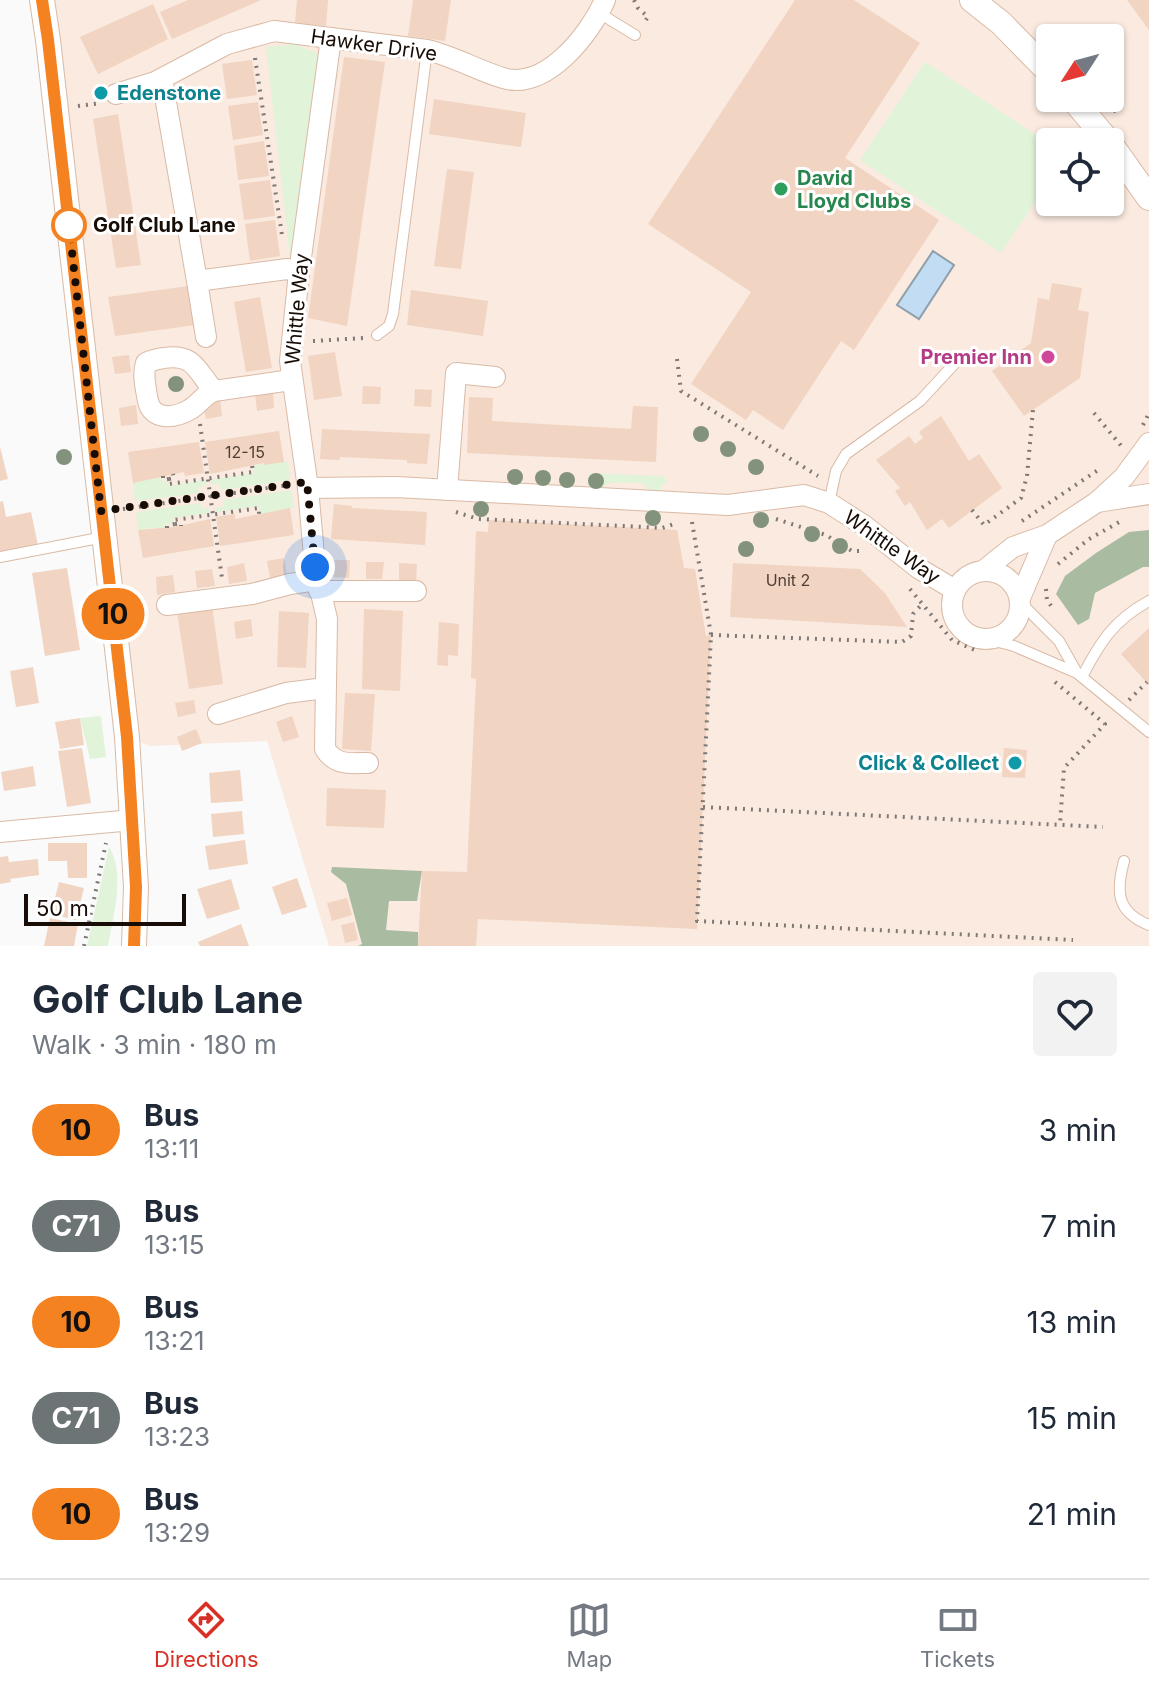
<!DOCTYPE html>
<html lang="en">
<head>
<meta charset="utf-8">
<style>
	:root { --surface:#fff; --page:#f2f2f3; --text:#1f2937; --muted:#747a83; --line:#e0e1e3; --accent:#d93025 }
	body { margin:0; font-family:Inter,sans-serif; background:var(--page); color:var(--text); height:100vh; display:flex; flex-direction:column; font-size:30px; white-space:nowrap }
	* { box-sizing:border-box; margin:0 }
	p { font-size:26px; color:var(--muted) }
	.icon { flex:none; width:44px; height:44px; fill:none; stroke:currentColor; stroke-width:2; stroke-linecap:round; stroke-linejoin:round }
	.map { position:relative; height:946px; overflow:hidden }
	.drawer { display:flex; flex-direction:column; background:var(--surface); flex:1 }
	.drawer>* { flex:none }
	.badge { padding:0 16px; border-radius:26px; font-size:28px; line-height:52px }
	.needle { width:52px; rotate:234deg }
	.controls { position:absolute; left:1036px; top:24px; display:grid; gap:16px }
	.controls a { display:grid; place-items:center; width:88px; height:88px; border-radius:8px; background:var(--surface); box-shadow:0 2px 6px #0004; font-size:40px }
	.scale { position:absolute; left:24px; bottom:20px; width:162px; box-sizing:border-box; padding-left:8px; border:4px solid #180d06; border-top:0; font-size:22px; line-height:28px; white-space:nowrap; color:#180d06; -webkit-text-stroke:6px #fff; paint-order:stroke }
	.you { position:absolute; width:40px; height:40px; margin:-20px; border:6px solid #fff; border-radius:50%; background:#1a73e8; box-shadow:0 0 0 12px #1a73e833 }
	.map>.badge { position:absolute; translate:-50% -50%; box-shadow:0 0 0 4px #fff }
	.round { display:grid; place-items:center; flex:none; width:84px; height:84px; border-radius:8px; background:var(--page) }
	.head { display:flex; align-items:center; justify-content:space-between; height:136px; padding:0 32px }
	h1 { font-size:38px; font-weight:700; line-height:60px }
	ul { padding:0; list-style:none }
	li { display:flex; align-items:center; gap:24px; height:96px; padding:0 32px }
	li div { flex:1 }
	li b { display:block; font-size:30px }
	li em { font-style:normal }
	li .badge { min-width:88px; font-weight:700; text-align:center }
	.menu { display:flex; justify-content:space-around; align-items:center; height:112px; border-top:2px solid var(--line); background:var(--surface); font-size:22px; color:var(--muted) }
	.menu a { display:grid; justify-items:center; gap:4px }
	.menu .current { color:var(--accent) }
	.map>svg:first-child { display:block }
	.built { fill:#faeae0; fill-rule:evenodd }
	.green { fill:#e1f3d9 }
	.forest { fill:#a9bba1 }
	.water { fill:#c2ddf3; stroke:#8f9fac; stroke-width:2 }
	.building { fill:#f1d4c1 }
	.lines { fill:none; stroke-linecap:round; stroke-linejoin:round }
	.service-casing { stroke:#d9baa5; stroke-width:12 }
	.minor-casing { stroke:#d9baa5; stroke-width:22 }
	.tertiary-casing { stroke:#d9baa5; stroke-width:26 }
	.path { stroke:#7f7976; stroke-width:4; stroke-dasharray:2 6; stroke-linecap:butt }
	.service { stroke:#fff; stroke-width:10 }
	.minor { stroke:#fff; stroke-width:20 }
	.tertiary { stroke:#fff; stroke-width:24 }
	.tree { fill:#83927c }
	.line-casing { stroke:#fff; stroke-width:18 }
	.line { stroke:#f58220; stroke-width:12 }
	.walk { stroke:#180d06; stroke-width:8; stroke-dasharray:0 14.4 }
	.culture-dot { fill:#0f9aa8; stroke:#fff; stroke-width:3 }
	.leisure-dot { fill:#2e9e5b; stroke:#fff; stroke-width:3 }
	.stop-dot { fill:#fff; stroke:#f58220; stroke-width:4 }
	.hotel-dot { fill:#d1479c; stroke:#fff; stroke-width:3 }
	.labels { text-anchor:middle; stroke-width:6; stroke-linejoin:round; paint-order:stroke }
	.number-label { font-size:16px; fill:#4e3f35 }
	.street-label { font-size:20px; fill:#180d06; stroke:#fff }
	.culture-label { font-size:20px; font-weight:bold; fill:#0d838f; stroke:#fff; text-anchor:start }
	.leisure-label { font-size:20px; font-weight:bold; fill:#27864d; stroke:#fff; text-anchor:start }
	.stop-label { font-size:20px; font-weight:bold; fill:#180d06; stroke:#fff; text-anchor:start }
	.hotel-label { font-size:20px; font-weight:bold; fill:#b23c85; stroke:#fff; text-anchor:end }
</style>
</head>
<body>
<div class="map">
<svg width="1149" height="946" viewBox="0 0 1149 946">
	<rect width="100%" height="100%" fill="#fafafa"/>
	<!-- built -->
	<path class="built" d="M40 0H1149V946H329L267 741 150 746 127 737ZM1050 38H1110V98H1050ZM1050 142H1110V202H1050Z"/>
	<!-- green -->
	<g class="green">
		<path d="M294 44 320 54 295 260 290 258 266 47Z"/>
		<path d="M925 62 1050 144V180L1001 253 860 160Z"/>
		<path d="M288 461 290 480 221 490 220 484 211 485V480L254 473 253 465Z"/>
		<path d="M589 473 663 476 668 481 661 486V492H651L643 483H609L601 488H588Z"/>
		<path d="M161 476 162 481H167L168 486 205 480 206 486 198 487 199 493 135 501 133 483Z"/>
		<path d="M291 490 294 507 261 515 259 506 216 512 215 508 224 506 223 500Z"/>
		<path d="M200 503 202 509 209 508V513L173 518V523L165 524 166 528 157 530 156 527 138 530 136 512Z"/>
		<path d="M101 716 106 757 90 759 80 718Z"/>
		<path d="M109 847C126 874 113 916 108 946H87Z"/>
	</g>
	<!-- forest -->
	<g class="forest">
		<path d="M1149 530V567H1143L1095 593 1089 619 1078 625 1056 594 1065 576 1096 553 1129 532Z"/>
		<path d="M332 867 422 871 417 901H389L386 930 418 932V946H358L362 944 346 884 331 872Z"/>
	</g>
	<!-- water -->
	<path class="water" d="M933 251 954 265 919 319 897 305Z"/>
	<!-- building -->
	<g class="building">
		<path d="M188 0H261L172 39 160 12Z"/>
		<path d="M297 0H328L326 26 295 23Z"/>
		<path d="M413 0H451L445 41 408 36Z"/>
		<path d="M795 0H854L920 43 845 158 939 220 854 350 841 341 783 430 753 410 746 420 691 384 751 292 648 224Z"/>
		<path d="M1127 0H1149V30Z"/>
		<path d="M153 4 168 39 98 74 80 37Z"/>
		<path d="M344 57 385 62 347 326 308 318Z"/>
		<path d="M252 60 257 95 227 99 222 64Z"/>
		<path d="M434 99 526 113 521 147 429 134Z"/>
		<path d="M258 102 263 135 233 140 228 106Z"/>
		<path d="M118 114 141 265 116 268 93 119Z"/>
		<path d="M264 141 269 176 238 180 234 146Z"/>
		<path d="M447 169 474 172 461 269 434 266Z"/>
		<path d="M270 180 275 216 244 220 239 184Z"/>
		<path d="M275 220 280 256 250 261 245 224Z"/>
		<path d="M1052 283 1082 288 1078 310 1089 312 1080 378 1024 416 992 371 1031 343 1038 298 1049 300Z"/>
		<path d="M189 286 196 325 115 336 108 297Z"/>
		<path d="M411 290 488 301 483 336 407 325Z"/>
		<path d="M260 297 272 368 246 372 234 302Z"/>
		<path d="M335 352 342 396 314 400 308 356Z"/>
		<path d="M129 355 131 372 115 374 112 357Z"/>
		<path d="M363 386 381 387 380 404H362Z"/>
		<path d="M415 389 432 390 431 407 414 406Z"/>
		<path d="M273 391 274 408 257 411 255 394Z"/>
		<path d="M469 397 493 398 492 421 631 429 633 406 658 407 656 462 467 453Z"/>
		<path d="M220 399 222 416 206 419 203 402Z"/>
		<path d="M136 405 138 424 121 426 119 408Z"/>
		<path d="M941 416 969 461 979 454 1002 488 949 528 942 519 927 530 910 502 905 506 895 491 900 488 876 460 909 436 915 444 923 438 919 432Z"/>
		<path d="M322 429 430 434 427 464 407 463V460L340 457 339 460 320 459Z"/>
		<path d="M279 431 284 462 264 465V463L210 474 205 442Z"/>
		<path d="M199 442 204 473 185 476 184 472 133 483 128 452Z"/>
		<path d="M0 447 8 479 0 481Z"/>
		<path d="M3 501 6 517 31 512 38 545 0 552V502Z"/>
		<path d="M334 504 352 506V508L427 512 425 545 331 539Z"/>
		<path d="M290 508 294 535 220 546 216 517 235 514V519Z"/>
		<path d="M210 519 214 546 143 558 138 530 174 527Z"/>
		<path d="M489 520 677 530 684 568 695 569 706 636 711 635 697 929 478 919 476 946H418L422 871 467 872 476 679 471 678 476 531 488 532Z"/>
		<path d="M284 558 287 575 270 578 267 561Z"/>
		<path d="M333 560H350L349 578 333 577Z"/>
		<path d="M366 562H384L382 579H366Z"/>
		<path d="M244 563 247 581 229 584 227 567Z"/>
		<path d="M399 563 417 564 416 581 399 580Z"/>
		<path d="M733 563 860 569 885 593 907 627 730 617Z"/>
		<path d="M67 568 80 650 45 656 32 573Z"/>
		<path d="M212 569 215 586 197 588 195 571Z"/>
		<path d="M173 575 175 592 157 595 156 577Z"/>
		<path d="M212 606 223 684 189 689 177 612Z"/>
		<path d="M364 609 403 611 400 691 362 689Z"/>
		<path d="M279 611 309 613 306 668 277 667Z"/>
		<path d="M251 619 253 636 236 639 234 622Z"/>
		<path d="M439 622 459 624 458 656 448 655V666L437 665Z"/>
		<path d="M1149 628V685L1121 654Z"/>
		<path d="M33 667 39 703 16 707 10 671Z"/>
		<path d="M345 693 375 694 371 751 342 749Z"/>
		<path d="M194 700 196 713 178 717 175 703Z"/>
		<path d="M292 716 299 737 283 742 276 722Z"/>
		<path d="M80 718 84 745 60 749 55 722Z"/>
		<path d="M196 729 202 743 182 751 177 737Z"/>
		<path d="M82 748 91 803 67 807 58 751Z"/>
		<path d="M1004 748 1027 750 1025 778 1002 777Z"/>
		<path d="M33 766 36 786 4 791 1 772Z"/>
		<path d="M240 770 243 801 211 803 209 773Z"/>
		<path d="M327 788 386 790 384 828 326 826Z"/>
		<path d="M242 811 244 834 213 837 211 814Z"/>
		<path d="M245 840 248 864 209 870 205 846Z"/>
		<path d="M48 843H87V878H68L67 861H48Z"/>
		<path d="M8 856 9 862 38 859 39 875 10 879 11 882 0 884V857Z"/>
		<path d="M297 878 307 907 282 915 272 887Z"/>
		<path d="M231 879 240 909 207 919 197 889Z"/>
		<path d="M59 882 84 888 76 920 51 914Z"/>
		<path d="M347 898 352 915 332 921 327 903Z"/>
		<path d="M50 918 78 924 74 946H44Z"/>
		<path d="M354 922 358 940 345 943 341 925Z"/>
		<path d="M241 924 249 946H200L198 942Z"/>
	</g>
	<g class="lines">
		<!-- service casing -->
		<g class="service-casing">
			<g id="service">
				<path d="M599 13 635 35"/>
				<path d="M377 335 389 326 393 314 427 50"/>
				<path d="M829 503 836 471 846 454 920 401 956 362"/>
				<path d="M0 557 104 537"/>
				<path d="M1020 602 1059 641 1077 673"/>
				<path d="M987 639 1014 646 1077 673 1149 732"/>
				<path d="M1082 677C1100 642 1114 620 1149 601"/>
				<path d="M1124 861C1116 891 1116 912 1149 925"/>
			</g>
		</g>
		<!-- minor casing -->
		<g class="minor-casing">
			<g id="minor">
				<path d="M331 38 299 272 290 361 308 488 315 567 327 619 325 749C336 766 350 763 368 763"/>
				<path d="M162 79 197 281"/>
				<path d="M116 94 155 82 227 44 274 31 427 50C453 56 477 70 503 78 546 91 590 34 605 0"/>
				<path d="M206 337 197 281 287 269 299 272"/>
				<path d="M214 391C197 371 194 353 164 358 157 359 152 360 146 363 142 375 146 389 148 401 152 421 175 418 189 410 200 404 203 395 214 391L291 380"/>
				<path d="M308 488 396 487 728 505 804 495 829 503 865 526 918 568 955 590"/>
				<path d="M447 490 456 373 495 377"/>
				<path d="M1097 502 1149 494"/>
				<path d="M983 571 1013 547 1047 535 1097 502 1124 477 1149 443"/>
				<circle cx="986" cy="605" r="34"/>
				<path d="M319 591H416"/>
				<path d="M1020 598 1047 535"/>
				<path d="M167 605 252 594 290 584 317 580"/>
				<path d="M218 714 286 693 325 688"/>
				<path d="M0 832 133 820"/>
			</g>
		</g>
		<!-- tertiary casing -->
		<g class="tertiary-casing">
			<g id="tertiary">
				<path d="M42 0 48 40 127 737 136 887 134 946"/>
				<path d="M972 0 1001 23 1050 73"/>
				<path d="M1072 98 1109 142"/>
				<path d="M1110 143 1149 198"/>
			</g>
		</g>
		<!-- path -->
		<g class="path">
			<path d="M634 0 638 8 648 17 643 24"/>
			<path d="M255 58 282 235"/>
			<path d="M1105 98 1116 112"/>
			<path d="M78 106 101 103"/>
			<path d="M313 341 364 338"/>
			<path d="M677 359 681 391 818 476"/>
			<path d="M1094 413 1123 448"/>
			<path d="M200 424 222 578"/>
			<path d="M1143 425 1149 413"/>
			<path d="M163 476V480L169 479V484L253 472 252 465"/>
			<path d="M169 479 174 478 173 474"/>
			<path d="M123 509 289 485"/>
			<path d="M972 510 984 525 1021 498 1027 476 1033 410"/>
			<path d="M456 512 478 519 644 527 662 528 677 523"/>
			<path d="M776 519 826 535 852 551H863"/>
			<path d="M1022 521 1101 468"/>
			<path d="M692 522 711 635 697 921 1073 940"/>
			<path d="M175 524 181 523V526"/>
			<path d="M167 528V526L175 524 174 520 259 508V515"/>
			<path d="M1058 564 1089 539 1123 520"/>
			<path d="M910 589 952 640 975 650"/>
			<path d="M1046 589 1047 600 1054 610"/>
			<path d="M711 635 902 642 911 636 913 614 923 603"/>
			<path d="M1055 682 1105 724 1064 768 1060 824"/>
			<path d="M1129 700 1147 682"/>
			<path d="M703 807 1103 827"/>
			<path d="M84 946 106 843"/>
		</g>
		<!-- service -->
		<use href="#service" class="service"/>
		<!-- minor -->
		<use href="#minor" class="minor"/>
		<!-- tertiary -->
		<use href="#tertiary" class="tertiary"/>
	</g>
	<!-- trees -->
	<g class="tree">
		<circle cx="176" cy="384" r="8"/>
		<circle cx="701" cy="434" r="8"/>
		<circle cx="728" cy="449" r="8"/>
		<circle cx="64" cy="457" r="8"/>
		<circle cx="756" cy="467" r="8"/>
		<circle cx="515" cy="477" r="8"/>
		<circle cx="543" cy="478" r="8"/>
		<circle cx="567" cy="480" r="8"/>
		<circle cx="596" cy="481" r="8"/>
		<circle cx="481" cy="509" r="8"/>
		<circle cx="653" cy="518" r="8"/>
		<circle cx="761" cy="520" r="8"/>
		<circle cx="812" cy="534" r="8"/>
		<circle cx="840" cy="546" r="8"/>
		<circle cx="746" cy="549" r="8"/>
	</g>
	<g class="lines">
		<!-- line casing -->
		<g class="line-casing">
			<path id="line" d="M42 0 48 40 127 737 136 887 134 946"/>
		</g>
		<!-- line -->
		<use href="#line" class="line"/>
		<!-- walk -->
		<path class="walk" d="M69 225 101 511 307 482 315 567"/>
	</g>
	<!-- markers -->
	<g class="culture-dot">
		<circle cx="101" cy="93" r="8"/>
		<circle cx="1015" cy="763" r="8"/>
	</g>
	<circle class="leisure-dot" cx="781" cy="189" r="8"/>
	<circle class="stop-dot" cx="69" cy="225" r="16"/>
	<circle class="hotel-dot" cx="1048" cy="357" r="8"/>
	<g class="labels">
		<!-- number labels -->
		<g class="number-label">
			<text x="245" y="458">12-15</text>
			<text x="788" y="586">Unit 2</text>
		</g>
		<!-- street labels -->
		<g class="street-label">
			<text transform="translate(374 45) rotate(8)" y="7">Hawker Drive</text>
			<text transform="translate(297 309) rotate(-85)" y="7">Whittle Way</text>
			<text transform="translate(892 547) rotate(35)" y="7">Whittle Way</text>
		</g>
		<!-- culture labels -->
		<g class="culture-label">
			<text x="117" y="100">Edenstone</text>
			<text x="999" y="770" text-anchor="end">Click &amp; Collect</text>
		</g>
		<!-- leisure labels -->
		<g class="leisure-label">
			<text x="797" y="185">David<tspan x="797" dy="23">Lloyd Clubs</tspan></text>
		</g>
		<!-- stop labels -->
		<g class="stop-label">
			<text x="93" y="232">Golf Club Lane</text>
		</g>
		<!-- hotel labels -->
		<g class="hotel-label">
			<text x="1032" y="364">Premier Inn</text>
		</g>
	</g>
</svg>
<div class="controls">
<a><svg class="needle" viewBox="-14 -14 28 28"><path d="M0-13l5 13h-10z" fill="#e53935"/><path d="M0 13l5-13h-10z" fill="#747a83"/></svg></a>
<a><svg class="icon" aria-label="locate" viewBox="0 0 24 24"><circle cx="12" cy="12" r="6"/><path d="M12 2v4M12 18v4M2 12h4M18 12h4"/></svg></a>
</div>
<div class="scale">50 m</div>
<div class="you" style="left:315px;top:567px"></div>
<b class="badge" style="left:113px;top:614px;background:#f58220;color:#111">10</b>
</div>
<section class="drawer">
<div class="head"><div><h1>Golf Club Lane</h1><p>Walk · 3 min · 180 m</p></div><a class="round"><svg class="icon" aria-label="heart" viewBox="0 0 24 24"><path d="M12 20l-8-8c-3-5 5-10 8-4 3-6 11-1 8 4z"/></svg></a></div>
<ul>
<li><span class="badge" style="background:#f58220;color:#111">10</span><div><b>Bus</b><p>13:11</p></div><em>3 min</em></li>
<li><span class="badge" style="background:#6c7476;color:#fff">C71</span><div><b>Bus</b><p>13:15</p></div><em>7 min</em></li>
<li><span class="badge" style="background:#f58220;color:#111">10</span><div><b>Bus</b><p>13:21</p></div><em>13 min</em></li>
<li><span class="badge" style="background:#6c7476;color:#fff">C71</span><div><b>Bus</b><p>13:23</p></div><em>15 min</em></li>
<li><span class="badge" style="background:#f58220;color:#111">10</span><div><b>Bus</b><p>13:29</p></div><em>21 min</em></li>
</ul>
</section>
<nav class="menu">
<a class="current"><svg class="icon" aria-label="directions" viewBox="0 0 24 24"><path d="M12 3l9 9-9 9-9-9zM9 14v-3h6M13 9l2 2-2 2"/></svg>Directions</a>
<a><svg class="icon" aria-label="map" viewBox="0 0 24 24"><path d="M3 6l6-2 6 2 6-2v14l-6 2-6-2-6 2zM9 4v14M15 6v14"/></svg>Map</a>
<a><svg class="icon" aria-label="tickets" viewBox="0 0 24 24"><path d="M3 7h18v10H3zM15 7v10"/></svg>Tickets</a>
</nav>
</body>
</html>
